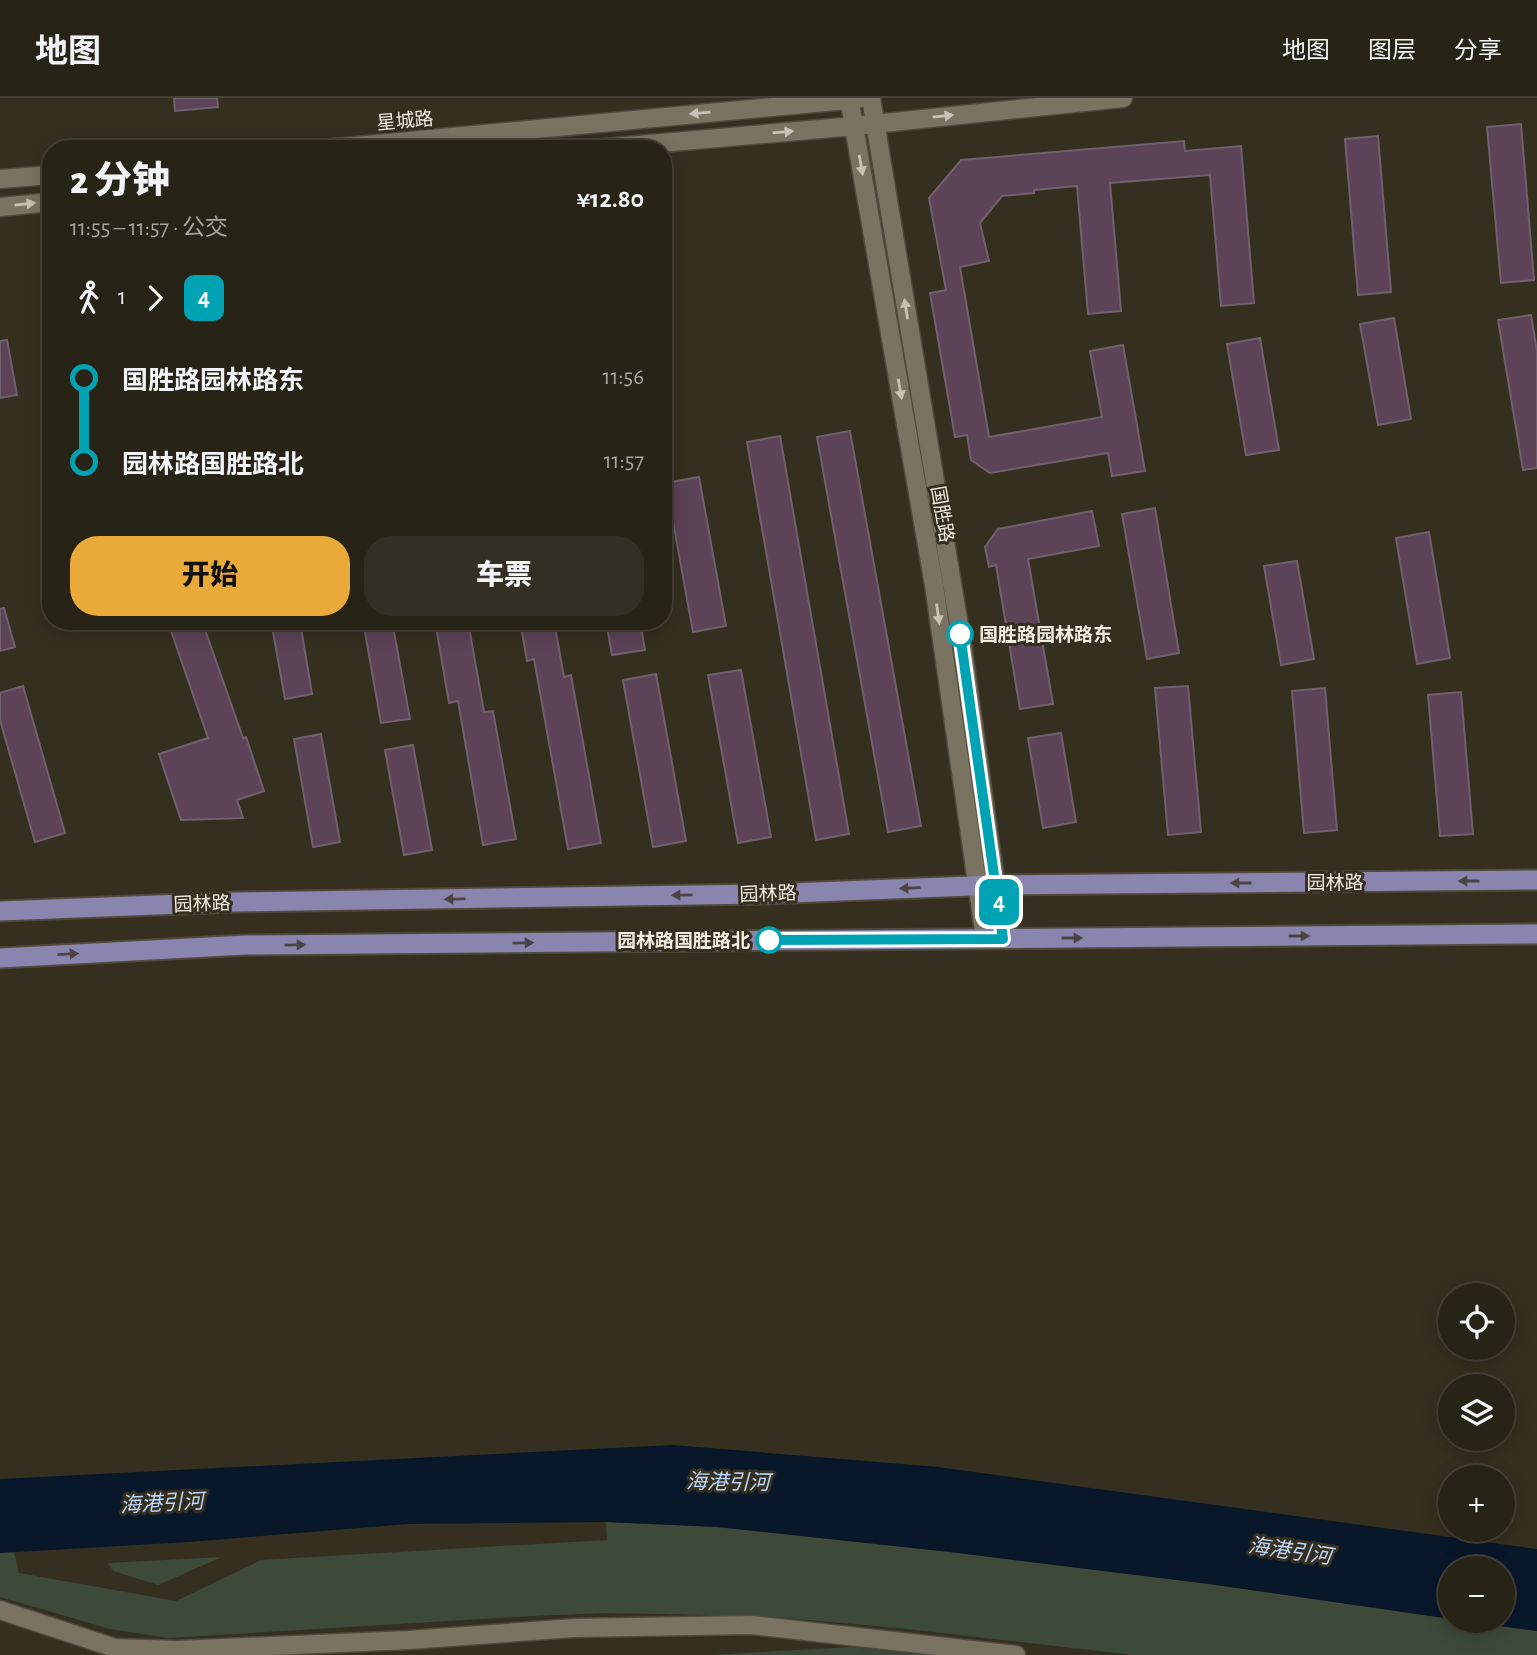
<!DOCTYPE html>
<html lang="zh">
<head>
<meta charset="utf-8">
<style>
	:root { --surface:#282317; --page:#342f24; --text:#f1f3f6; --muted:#a5a4a1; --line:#444036; --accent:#eaaa39 }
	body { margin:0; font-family:"Alegreya Sans","Noto Sans SC",sans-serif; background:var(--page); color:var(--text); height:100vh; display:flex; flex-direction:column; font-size:26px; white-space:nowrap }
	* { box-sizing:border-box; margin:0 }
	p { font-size:23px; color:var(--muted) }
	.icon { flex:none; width:38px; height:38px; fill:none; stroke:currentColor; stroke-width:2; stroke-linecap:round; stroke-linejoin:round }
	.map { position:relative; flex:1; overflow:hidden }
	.details { position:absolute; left:42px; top:42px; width:630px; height:490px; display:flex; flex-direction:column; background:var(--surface); border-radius:28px; box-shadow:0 4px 18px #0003,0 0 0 2px var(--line) }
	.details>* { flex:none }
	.badge { padding:0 14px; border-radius:10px; font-size:24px; line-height:46px }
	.buttons { position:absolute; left:1438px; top:1185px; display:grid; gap:14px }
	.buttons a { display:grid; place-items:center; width:77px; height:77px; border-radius:50%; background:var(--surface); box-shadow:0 4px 18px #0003,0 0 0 2px var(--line); font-size:35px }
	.map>.badge { position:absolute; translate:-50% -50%; box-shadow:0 0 0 4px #fff }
	.legs { display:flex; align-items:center; gap:10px; height:77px; padding:0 28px; font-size:23px }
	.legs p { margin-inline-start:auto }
	.head { display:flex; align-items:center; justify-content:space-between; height:119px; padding:0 28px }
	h1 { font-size:38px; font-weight:800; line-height:52px }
	.cta { display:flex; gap:14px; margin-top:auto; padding:14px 28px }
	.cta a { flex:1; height:80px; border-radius:28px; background:var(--accent); color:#111; font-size:28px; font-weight:800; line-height:80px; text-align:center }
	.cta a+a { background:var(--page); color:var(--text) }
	ul { padding:0 28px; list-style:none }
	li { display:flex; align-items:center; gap:24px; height:84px; font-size:26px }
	li i { display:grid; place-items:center; width:10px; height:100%; margin:0 9px; background:currentColor }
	li i::after { content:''; width:18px; height:18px; margin:-9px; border:5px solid; border-radius:50%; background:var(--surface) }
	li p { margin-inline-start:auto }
	li:first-child i { background:linear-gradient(#0000 50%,currentColor 0) }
	li:last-child i { background:linear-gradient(currentColor 50%,#0000 0) }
	header { display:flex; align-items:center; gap:42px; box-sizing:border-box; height:98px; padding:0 35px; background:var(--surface); border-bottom:2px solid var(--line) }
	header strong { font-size:33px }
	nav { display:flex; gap:38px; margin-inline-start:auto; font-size:24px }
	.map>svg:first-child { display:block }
	.green { fill:#3d4a3a }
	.water { fill:#09172b }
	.building { fill:#5c4357; stroke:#70606d; stroke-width:2 }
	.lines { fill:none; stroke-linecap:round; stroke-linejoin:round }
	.secondary-casing { stroke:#4f4a3c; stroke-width:21 }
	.primary-casing { stroke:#4f4a3c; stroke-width:23 }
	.secondary { stroke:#7a7362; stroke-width:18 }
	.primary { stroke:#8985ae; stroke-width:19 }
	.oneway { fill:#c7c2b5 }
	.oneway2 { fill:#4a4443 }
	.line-1-casing { stroke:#fff; stroke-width:16 }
	.line-1 { stroke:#00a3b4; stroke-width:10 }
	.stop-1-dot { fill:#fff; stroke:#00a3b4; stroke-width:3.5 }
	.labels { text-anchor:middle; stroke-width:6; stroke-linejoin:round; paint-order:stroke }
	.street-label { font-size:19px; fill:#f0ece2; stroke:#352f1f }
	.stop-label { font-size:19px; font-weight:bold; fill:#f0ece2; stroke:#352f1f; text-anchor:start }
	.water-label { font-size:21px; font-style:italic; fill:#bdd8fe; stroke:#352f1f }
</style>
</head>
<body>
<header>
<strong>地图</strong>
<nav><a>地图</a><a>图层</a><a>分享</a></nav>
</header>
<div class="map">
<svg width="1537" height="1557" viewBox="0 0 1537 1557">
	<rect width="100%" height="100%" fill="#352f1f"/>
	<!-- green -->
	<g class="green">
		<path d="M606 1424 717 1429 950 1454 1209 1486 1537 1533V1557H1134L898 1530 764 1518 605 1515 532 1518 168 1540 110 1531 0 1499V1455L14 1454 19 1475 176 1503 261 1462 607 1442Z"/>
		<path d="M222 1459 158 1487 113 1473 108 1465Z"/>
		<path d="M851 1549 926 1557H712Z"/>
	</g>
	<!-- water -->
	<path class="water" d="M673 1347 938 1369 1537 1451V1533L1462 1523 1503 1522V1470H1451V1521L1209 1486 950 1454 717 1429 606 1424 408 1426 188 1444 0 1455V1381Z"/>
	<!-- building -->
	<g class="building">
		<path d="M174 0H217L218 9 175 13Z"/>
		<path d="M1521 26 1534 182 1501 185 1487 29Z"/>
		<path d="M1378 38 1391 194 1358 197 1345 41Z"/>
		<path d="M1184 43 1185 53 1241 48 1254 205 1221 208 1210 77 1110 85 1121 213 1088 216 1077 88 1034 92V95L1002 98 980 125 989 163 960 169 989 339 1102 319 1090 253 1123 247 1145 373 1112 378 1108 355 990 375 971 362 967 337 955 339 930 195 946 192 929 100 961 62Z"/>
		<path d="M1531 217 1537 253V370L1523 372 1498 222Z"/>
		<path d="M1394 220 1411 321 1378 327 1360 226Z"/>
		<path d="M1260 240 1279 352 1246 357 1227 246Z"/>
		<path d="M7 242 17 297 0 300V243Z"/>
		<path d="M850 333 921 728 888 734 817 339Z"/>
		<path d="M780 338 849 736 816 742 747 344Z"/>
		<path d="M699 379 726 528 693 534 666 385Z"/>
		<path d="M1155 410 1179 555 1147 561 1122 416Z"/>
		<path d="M1092 413 1099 448 1028 461 1053 606 1020 611 996 467 989 469 985 449 998 431Z"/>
		<path d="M1429 434 1450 560 1417 566 1396 440Z"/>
		<path d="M1297 463 1314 561 1281 567 1264 468Z"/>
		<path d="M4 510 15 549 0 553V511Z"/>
		<path d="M181 523H202L243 640 246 639 264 693 237 702 243 720 181 722 159 656 208 640 169 527Z"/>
		<path d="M271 523H300L312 596 285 601Z"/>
		<path d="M363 523H392L410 621 381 625Z"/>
		<path d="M435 523H468L484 614 493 613 516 741 483 747 458 603 449 605Z"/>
		<path d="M520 523H554L564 579 571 577 601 745 568 751 534 561 527 563Z"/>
		<path d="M606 523H640L645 552 612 557Z"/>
		<path d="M741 572 771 739 738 745 708 577Z"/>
		<path d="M656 576 686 743 653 749 623 582Z"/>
		<path d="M23 588 65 735 35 744 0 622V595Z"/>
		<path d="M1188 588 1201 734 1168 737 1155 590Z"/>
		<path d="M1325 590 1337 732 1304 735 1292 593Z"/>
		<path d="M1461 594 1473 736 1440 738 1428 597Z"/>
		<path d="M1061 635 1076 724 1043 730 1028 640Z"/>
		<path d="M321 636 340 744 313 749 294 641Z"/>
		<path d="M413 647 432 752 404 757 385 652Z"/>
	</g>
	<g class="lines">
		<!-- secondary casing -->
		<g class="secondary-casing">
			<g id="secondary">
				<path d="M849 0 934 487 985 840"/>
				<path d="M871 0 961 539 1003 840"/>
				<path d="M324 51 858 1"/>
				<path d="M592 51 855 28 1123 0"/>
				<path d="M0 81 51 77"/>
				<path d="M0 109 51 104"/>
				<path d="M0 1512 115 1550 178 1552 409 1542 574 1530 752 1527 1016 1557"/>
			</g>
		</g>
		<!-- primary casing -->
		<g class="primary-casing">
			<g id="primary">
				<path d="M0 813 235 804 764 796 997 787 1537 782"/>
				<path d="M0 860 246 847 1537 836"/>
			</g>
		</g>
		<!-- secondary -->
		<use href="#secondary" class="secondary"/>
		<!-- primary -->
		<use href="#primary" class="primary"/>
	</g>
	<!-- one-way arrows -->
	<defs><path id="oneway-solid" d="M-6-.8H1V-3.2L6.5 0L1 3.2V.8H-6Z" transform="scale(1.75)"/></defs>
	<g class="oneway">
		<use href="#oneway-solid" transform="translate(700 15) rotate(175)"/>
		<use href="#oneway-solid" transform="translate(943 18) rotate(-6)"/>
		<use href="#oneway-solid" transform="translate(783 34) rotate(-5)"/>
		<use href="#oneway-solid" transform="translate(861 67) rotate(80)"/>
		<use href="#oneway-solid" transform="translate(25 106) rotate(-6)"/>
		<use href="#oneway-solid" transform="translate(906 211) rotate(-99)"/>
		<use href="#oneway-solid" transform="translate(900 291) rotate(80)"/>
		<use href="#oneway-solid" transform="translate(938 516) rotate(82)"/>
	</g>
	<g class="oneway2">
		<use href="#oneway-solid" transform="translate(1469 783) rotate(180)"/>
		<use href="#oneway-solid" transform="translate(1241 785) rotate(180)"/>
		<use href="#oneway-solid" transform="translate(910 790) rotate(178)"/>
		<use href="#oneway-solid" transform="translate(682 797) rotate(179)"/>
		<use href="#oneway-solid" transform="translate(455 801) rotate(179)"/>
		<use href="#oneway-solid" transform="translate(1299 838)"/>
		<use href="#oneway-solid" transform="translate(1072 840)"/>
		<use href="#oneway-solid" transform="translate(523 845) rotate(-1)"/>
		<use href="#oneway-solid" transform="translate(295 847) rotate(-1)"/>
		<use href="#oneway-solid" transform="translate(68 856) rotate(-3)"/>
	</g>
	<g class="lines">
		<!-- line-1 casing -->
		<g class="line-1-casing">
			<path id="line-1" d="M769 842 1003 841 960 536"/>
		</g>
		<!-- line-1 -->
		<use href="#line-1" class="line-1"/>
	</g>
	<!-- markers -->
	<g class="stop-1-dot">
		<circle cx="960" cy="536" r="12"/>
		<circle cx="769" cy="842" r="12"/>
	</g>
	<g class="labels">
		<!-- street labels -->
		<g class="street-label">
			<text transform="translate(405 22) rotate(-5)" y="7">星城路</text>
			<text transform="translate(943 416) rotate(80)" y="7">国胜路</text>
			<text x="1335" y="791">园林路</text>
			<text transform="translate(768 795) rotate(-2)" y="7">园林路</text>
			<text transform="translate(202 805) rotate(-2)" y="7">园林路</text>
		</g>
		<!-- stop labels -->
		<g class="stop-label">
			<text x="979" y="543">国胜路园林路东</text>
			<text x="750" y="849" text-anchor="end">园林路国胜路北</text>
		</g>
		<!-- water labels -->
		<g class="water-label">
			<text transform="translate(728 1384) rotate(1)" y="7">海港引河</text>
			<text transform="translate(162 1405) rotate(-3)" y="7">海港引河</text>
			<text transform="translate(1290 1453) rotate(8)" y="7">海港引河</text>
		</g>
	</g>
</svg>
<div class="buttons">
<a><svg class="icon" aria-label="locate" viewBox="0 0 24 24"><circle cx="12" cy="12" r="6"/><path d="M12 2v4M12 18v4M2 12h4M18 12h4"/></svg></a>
<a><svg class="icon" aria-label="layers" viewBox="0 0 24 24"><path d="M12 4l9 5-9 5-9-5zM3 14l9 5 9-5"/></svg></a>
<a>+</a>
<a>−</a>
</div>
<b class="badge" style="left:999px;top:804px;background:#00a3b4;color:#fff">4</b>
<section class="details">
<div class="head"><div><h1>2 分钟</h1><p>11:55 – 11:57 · 公交</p></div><b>¥12.80</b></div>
<div class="legs"><svg class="icon" aria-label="walk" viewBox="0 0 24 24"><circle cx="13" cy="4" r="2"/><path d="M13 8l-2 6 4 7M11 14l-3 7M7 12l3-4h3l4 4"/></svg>1<svg class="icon" aria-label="forward" viewBox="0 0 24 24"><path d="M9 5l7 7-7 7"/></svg><b class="badge" style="background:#00a3b4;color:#fff">4</b></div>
<ul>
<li><i style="color:#00a3b4"></i><b>国胜路园林路东</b><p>11:56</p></li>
<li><i style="color:#00a3b4"></i><b>园林路国胜路北</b><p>11:57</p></li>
</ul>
<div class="cta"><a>开始</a><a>车票</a></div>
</section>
</div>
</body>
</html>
